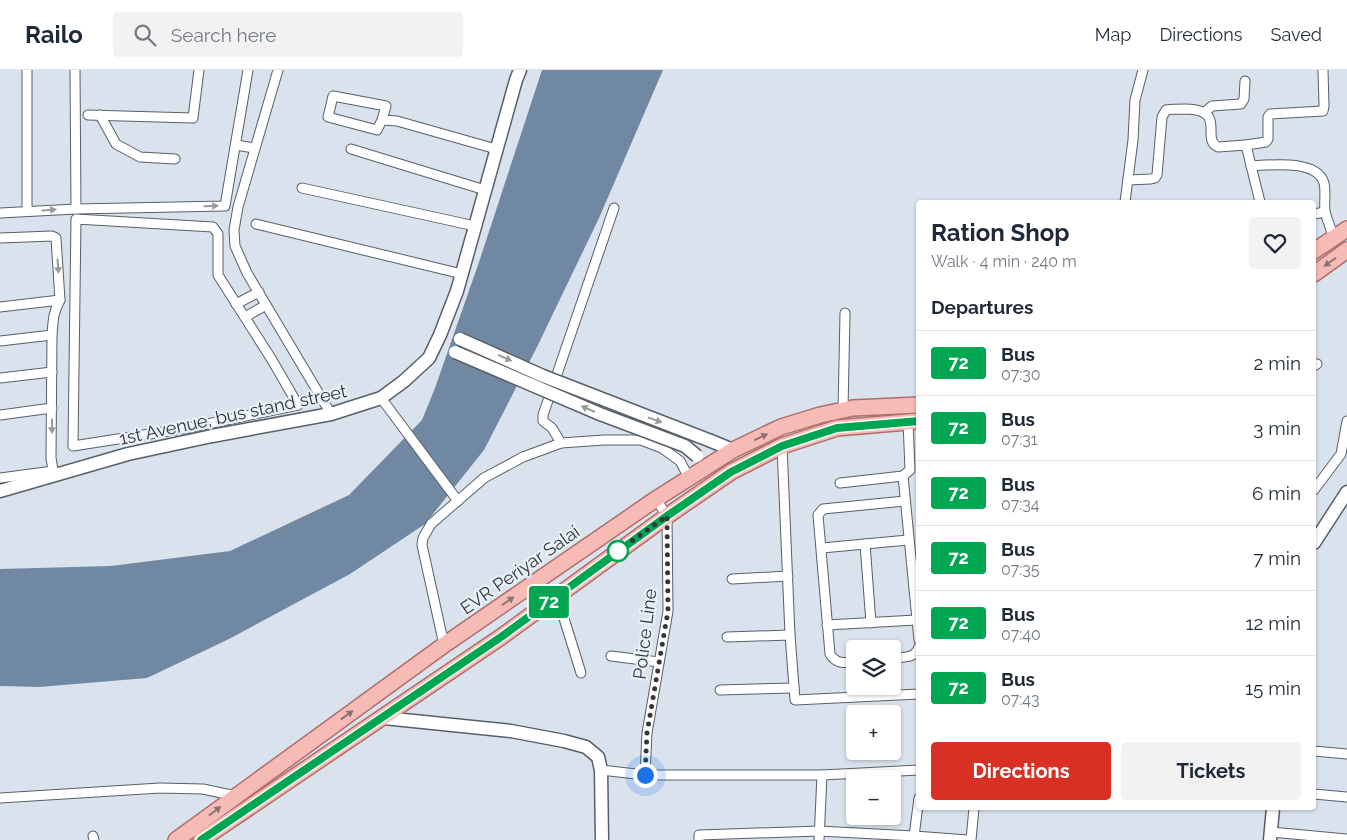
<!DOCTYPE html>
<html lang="en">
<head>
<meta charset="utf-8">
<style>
	:root { --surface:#fff; --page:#f2f2f3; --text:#1f2937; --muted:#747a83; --line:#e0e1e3; --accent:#d93025 }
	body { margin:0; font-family:Raleway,sans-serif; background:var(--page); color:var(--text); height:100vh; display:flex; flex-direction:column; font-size:19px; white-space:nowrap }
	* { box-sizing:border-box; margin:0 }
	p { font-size:16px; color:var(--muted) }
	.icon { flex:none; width:28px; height:28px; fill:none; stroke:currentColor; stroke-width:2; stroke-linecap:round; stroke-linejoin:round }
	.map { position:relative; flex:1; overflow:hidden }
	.details { position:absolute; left:916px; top:130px; width:400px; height:610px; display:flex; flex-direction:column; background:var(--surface); border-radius:5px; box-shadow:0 1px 4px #0004 }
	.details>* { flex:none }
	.badge { padding:0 10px; border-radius:4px; font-size:18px; line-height:32px }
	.fabs { position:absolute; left:846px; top:570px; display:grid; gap:10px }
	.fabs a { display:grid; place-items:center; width:55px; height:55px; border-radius:5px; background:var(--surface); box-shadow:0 1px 4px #0004; font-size:25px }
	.you { position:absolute; width:25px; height:25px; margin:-12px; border:4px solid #fff; border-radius:50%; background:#1a73e8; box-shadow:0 0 0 8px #1a73e833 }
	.map>.badge { position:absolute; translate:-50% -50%; box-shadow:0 0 0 2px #fff }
	h2 { padding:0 15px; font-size:19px; line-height:45px }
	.round { display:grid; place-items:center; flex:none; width:52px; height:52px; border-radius:5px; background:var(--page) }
	.summary { display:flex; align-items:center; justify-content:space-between; height:85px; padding:0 15px }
	h1 { font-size:24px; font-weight:700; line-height:38px }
	.button { display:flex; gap:10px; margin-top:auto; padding:10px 15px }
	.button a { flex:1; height:58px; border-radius:5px; background:var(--accent); color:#fff; font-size:20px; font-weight:700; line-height:58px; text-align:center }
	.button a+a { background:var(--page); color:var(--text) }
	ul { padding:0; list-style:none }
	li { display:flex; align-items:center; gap:15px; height:65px; padding:0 15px; border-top:1px solid var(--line) }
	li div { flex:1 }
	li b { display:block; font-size:19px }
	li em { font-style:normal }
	li .badge { min-width:55px; font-weight:700; text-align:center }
	header { display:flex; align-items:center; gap:30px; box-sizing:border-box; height:70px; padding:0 25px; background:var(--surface); border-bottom:1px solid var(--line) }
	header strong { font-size:24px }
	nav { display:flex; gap:28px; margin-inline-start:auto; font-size:18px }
	.search { width:350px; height:45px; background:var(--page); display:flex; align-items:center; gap:12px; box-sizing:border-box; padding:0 18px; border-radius:5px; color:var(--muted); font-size:19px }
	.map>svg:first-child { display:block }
	.water { fill:#7188a3 }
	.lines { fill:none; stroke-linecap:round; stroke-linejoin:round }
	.street-casing { stroke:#585f68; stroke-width:11 }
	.secondary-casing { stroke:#585f68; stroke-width:15 }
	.primary-casing { stroke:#ae6e6b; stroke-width:18 }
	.street { stroke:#fff; stroke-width:9 }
	.secondary { stroke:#fff; stroke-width:12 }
	.primary { stroke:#f7bbb6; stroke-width:15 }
	.secondary-bridge-casing { stroke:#585f68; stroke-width:15; stroke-linecap:butt }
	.secondary-bridge { stroke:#fff; stroke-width:12 }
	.oneway { fill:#989a9c }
	.oneway2 { fill:#8b7171 }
	.line-casing { stroke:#fff; stroke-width:11 }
	.line { stroke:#00a651; stroke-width:8 }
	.walk { stroke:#323539; stroke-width:5; stroke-dasharray:0 9 }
	.stop-dot { fill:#fff; stroke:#00a651; stroke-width:2.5 }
	.labels { text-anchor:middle; stroke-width:4.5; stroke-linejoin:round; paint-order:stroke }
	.street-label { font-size:18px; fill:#323539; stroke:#e8f0fa }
</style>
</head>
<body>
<header>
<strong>Railo</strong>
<div class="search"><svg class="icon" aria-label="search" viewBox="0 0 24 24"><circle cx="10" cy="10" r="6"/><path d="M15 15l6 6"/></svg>Search here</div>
<nav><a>Map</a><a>Directions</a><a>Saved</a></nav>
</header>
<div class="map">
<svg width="1347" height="770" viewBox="0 0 1347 770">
	<rect width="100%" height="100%" fill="#dae3ed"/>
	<!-- water -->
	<path class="water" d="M542 0H663L599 148 537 277 484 380 425 454 350 504 229 569 147 608 39 617 0 616V499L111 496 230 481 349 425 422 350 435 318 479 192Z"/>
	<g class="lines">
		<!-- street casing -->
		<g class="street-casing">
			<g id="street">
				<path d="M75 0 76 139"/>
				<path d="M278 0 238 137 234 160 235 176 247 203 331 344"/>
				<path d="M1205 42 1212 36 1241 34 1244 29 1245 11"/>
				<path d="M88 45 193 48 199 0"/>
				<path d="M100 45 116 74 140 87 175 89"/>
				<path d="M382 50 386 36 333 26 328 47 377 60 382 50 397 51 496 79"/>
				<path d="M236 75 254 78"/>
				<path d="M1246 75 1266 72 1268 69V47L1270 44 1323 41 1324 36 1323 0"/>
				<path d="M351 79 485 120"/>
				<path d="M1251 96C1270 95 1317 89 1324 113 1326 121 1324 132 1325 141 1326 147 1329 153 1331 160"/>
				<path d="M1128 110 1151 109 1155 108 1157 105 1162 47 1166 40C1173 39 1179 39 1186 39 1228 40 1200 69 1218 77L1246 75 1260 132"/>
				<path d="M302 118 475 156"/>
				<path d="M1125 132 1133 70 1135 30 1143 0"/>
				<path d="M27 141V0"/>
				<path d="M0 143 76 139 225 136 248 0"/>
				<path d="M1314 144 1325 142"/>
				<path d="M76 149 213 157 218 164V205L272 290 298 335 188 358 73 376Z"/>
				<path d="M256 154 462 204"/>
				<path d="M0 168 52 166 56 168 60 230C53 242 53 252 52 265L51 388 54 406"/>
				<path d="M236 234 259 222"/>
				<path d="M0 237 60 230"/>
				<path d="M245 247 266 235"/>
				<path d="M0 271 52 265"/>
				<path d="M1314 296 1317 294"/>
				<path d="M0 308 52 302"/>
				<path d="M381 328 458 431"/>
				<path d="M843 340 845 243"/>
				<path d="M0 345 52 338"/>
				<path d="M561 373 552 358 543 351V345L614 138"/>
				<path d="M782 376 790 565 795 630 919 624"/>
				<path d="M903 406 919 570"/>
				<path d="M0 408 53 401"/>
				<path d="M840 413 903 406 910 400 908 351"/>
				<path d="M1314 420 1341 384 1347 351"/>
				<path d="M865 474 871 553"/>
				<path d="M822 478 908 470"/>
				<path d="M732 509 788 506"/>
				<path d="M557 526 581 603"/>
				<path d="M827 555 916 550"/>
				<path d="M727 567 790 565"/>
				<path d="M444 575 422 475 423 468 431 454 484 408 523 387 561 373 604 370H641L662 378 680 391 689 408"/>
				<path d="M611 586 659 592"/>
				<path d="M892 588C903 587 915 589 919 577"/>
				<path d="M855 592C844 593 836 594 830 584L818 445 823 439 905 431"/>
				<path d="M720 620 794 618"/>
				<path d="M1314 681 1347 684"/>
				<path d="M601 700 645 705H822L919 700"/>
				<path d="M645 705 647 663 668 541 667 446 656 429"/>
				<path d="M1314 724 1347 727"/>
				<path d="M0 728 160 718 203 719 236 726"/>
				<path d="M1271 762 1347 769"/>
				<path d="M93 766 94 770"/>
				<path d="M914 766 968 770"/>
				<path d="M699 770V765L819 761 914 766 919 728"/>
				<path d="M819 770 822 705"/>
				<path d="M971 770 974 738"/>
			</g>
		</g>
		<!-- secondary casing -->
		<g class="secondary-casing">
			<g id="secondary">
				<path d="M711 371 733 380"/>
				<path d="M0 421 128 384 212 366 331 344 381 328 404 311 429 288 440 265 457 221 516 10 520 0"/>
				<path d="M1314 473 1347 422"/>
				<path d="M384 648 511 661 564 671 586 677 598 687 601 700 602 770"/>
				<path d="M1270 770 1273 738"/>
			</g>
		</g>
		<!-- primary casing -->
		<g class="primary-casing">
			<g id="primary">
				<path d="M1314 181 1347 159"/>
				<path d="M1314 204 1347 180"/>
				<path d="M176 770 444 575 656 429 733 380 781 357 820 345 853 338 919 335"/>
				<path d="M201 770 501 567 667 446 731 402 782 376 837 358 919 351"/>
			</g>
		</g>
		<!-- street -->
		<use href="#street" class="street"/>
		<!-- secondary -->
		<use href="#secondary" class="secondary"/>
		<!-- primary -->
		<use href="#primary" class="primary"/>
		<!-- secondary-bridge casing -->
		<g class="secondary-bridge-casing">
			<g id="secondary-bridge">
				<path d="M460 269 543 306 711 371"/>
				<path d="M455 282 600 344 685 376 697 386"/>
			</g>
		</g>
		<!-- secondary-bridge -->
		<use href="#secondary-bridge" class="secondary-bridge"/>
	</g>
	<!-- one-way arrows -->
	<defs><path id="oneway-solid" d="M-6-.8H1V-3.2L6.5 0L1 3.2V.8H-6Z" transform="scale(1.25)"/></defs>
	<g class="oneway">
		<use href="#oneway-solid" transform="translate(211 136) rotate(-1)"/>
		<use href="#oneway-solid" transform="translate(49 140) rotate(-3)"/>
		<use href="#oneway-solid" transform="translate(58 196) rotate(86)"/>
		<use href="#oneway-solid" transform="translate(505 288) rotate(24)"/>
		<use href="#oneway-solid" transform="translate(588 339) rotate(-157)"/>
		<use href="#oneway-solid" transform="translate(655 350) rotate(20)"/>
		<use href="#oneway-solid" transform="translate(52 356) rotate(90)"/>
	</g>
	<g class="oneway2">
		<use href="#oneway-solid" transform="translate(1330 192) rotate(145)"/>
		<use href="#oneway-solid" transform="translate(761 367) rotate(-26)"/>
		<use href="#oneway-solid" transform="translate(508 531) rotate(-35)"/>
		<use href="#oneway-solid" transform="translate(347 645) rotate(-36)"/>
		<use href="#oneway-solid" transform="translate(215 741) rotate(-37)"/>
	</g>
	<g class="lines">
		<!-- line casing -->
		<g class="line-casing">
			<path id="line" d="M201 770 501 567 667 446 731 402 782 376 837 358 919 351"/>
		</g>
		<!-- line -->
		<use href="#line" class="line"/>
		<!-- walk -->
		<path class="walk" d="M618 481 667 446 668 541 647 663 645 705"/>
	</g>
	<!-- markers -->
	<circle class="stop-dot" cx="618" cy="481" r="10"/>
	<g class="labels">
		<!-- street labels -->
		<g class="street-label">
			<text transform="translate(233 345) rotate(-12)" y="6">1st Avenue, bus stand street</text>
			<text transform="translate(520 500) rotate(-35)" y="6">EVR Periyar Salai</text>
			<text transform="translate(645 564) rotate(-83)" y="6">Police Line</text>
		</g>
	</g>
</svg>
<div class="fabs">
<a><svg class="icon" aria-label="layers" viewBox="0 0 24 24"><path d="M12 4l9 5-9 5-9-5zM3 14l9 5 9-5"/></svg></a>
<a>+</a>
<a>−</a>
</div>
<div class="you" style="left:645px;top:705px"></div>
<b class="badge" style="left:549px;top:532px;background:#00a651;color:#fff">72</b>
<section class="details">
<div class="summary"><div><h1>Ration Shop</h1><p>Walk · 4 min · 240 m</p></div><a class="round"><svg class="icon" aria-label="heart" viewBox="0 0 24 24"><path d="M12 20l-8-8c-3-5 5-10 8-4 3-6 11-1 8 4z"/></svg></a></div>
<h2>Departures</h2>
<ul>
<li><span class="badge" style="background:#00a651;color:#fff">72</span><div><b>Bus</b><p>07:30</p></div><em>2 min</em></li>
<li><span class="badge" style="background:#00a651;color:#fff">72</span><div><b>Bus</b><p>07:31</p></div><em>3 min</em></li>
<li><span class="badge" style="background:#00a651;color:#fff">72</span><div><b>Bus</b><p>07:34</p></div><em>6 min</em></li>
<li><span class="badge" style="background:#00a651;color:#fff">72</span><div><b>Bus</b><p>07:35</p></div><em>7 min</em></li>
<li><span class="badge" style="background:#00a651;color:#fff">72</span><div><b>Bus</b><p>07:40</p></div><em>12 min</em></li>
<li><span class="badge" style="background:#00a651;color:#fff">72</span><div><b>Bus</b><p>07:43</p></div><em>15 min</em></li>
</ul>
<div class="button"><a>Directions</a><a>Tickets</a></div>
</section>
</div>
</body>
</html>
